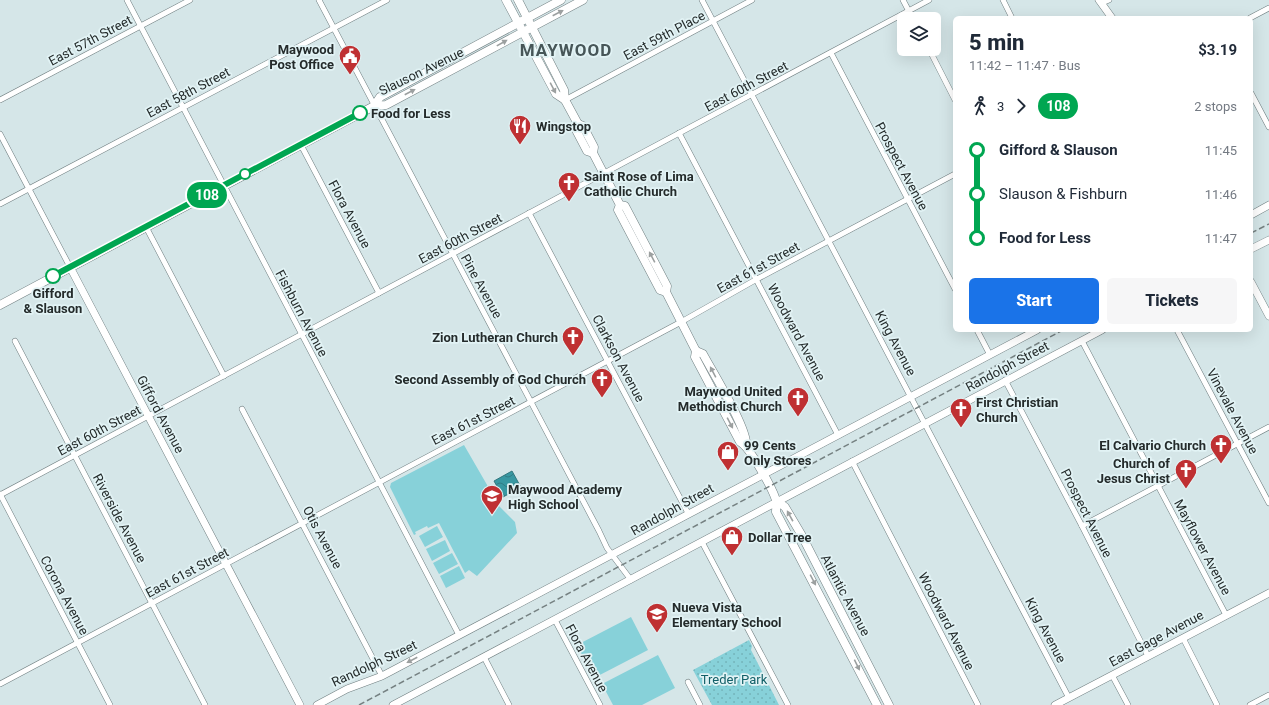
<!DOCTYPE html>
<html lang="en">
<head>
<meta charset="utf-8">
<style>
	:root { --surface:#fff; --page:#f6f6f7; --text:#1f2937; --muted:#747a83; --accent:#1a73e8 }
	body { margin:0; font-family:Roboto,sans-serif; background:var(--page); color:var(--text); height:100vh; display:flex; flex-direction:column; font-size:15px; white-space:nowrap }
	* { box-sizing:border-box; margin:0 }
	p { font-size:13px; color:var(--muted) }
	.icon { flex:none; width:22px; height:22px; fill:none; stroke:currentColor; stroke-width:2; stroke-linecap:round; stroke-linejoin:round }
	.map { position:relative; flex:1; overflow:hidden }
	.details { position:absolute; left:953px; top:16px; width:300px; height:316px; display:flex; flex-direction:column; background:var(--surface); border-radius:6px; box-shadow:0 4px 16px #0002 }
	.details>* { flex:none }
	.badge { padding:0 8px; border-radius:13px; font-size:14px; line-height:26px }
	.controls { position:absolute; left:897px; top:12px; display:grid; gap:8px }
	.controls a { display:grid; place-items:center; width:44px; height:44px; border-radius:6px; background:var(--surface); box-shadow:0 4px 16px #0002; font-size:20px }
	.map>.badge { position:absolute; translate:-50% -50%; box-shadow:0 0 0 2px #fff }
	.legs { display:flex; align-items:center; gap:6px; height:44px; padding:0 16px; font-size:13px }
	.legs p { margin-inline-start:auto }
	.head { display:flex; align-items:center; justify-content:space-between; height:68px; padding:0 16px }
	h1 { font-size:22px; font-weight:800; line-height:30px }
	.cta { display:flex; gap:8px; margin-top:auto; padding:8px 16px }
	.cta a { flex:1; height:46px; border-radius:6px; background:var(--accent); color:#fff; font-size:16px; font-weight:800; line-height:46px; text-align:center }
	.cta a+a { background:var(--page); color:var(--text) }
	ul { padding:0 16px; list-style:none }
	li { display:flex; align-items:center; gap:14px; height:44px; font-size:15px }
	li i { display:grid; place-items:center; width:6px; height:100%; margin:0 5px; background:currentColor }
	li i::after { content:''; width:10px; height:10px; margin:-5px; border:3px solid; border-radius:50%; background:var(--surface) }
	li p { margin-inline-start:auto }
	li:first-child i { background:linear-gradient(#0000 50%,currentColor 0) }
	li:last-child i { background:linear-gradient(currentColor 50%,#0000 0) }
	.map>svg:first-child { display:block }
	.park { fill:url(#park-dots) }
	.pitch { fill:#87d1d9 }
	.water { fill:url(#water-waves); stroke:#32777e }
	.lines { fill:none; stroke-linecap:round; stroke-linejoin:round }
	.street-casing { stroke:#707f81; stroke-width:6 }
	.secondary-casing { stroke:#707f81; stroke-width:8 }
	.primary-casing { stroke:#707f81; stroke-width:9 }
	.street { stroke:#fff; stroke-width:5 }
	.secondary { stroke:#fff; stroke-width:7 }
	.primary { stroke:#fff; stroke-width:8 }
	.rail { stroke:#758081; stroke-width:1.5; stroke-dasharray:6 3; stroke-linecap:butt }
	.oneway { fill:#9ca0a0 }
	.line-1-casing { stroke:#fff; stroke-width:9 }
	.line-1 { stroke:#00a651; stroke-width:6 }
	.stop-1-dot { fill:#fff; stroke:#00a651; stroke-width:2 }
	.labels { text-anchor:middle; stroke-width:3.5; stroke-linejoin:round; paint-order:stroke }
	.street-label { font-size:13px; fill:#242b2b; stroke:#e2f3f5 }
	.poi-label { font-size:13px; font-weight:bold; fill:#242b2b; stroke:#e2f3f5; text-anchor:start }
	.stop-label { font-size:13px; font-weight:bold; fill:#242b2b; stroke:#e2f3f5; text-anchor:start }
	.park-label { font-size:13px; fill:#126068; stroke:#e2f3f5 }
	.district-label { font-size:17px; font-weight:bold; letter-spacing:1px; fill:#475658; stroke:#e2f3f5 }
</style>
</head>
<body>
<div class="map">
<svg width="1269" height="705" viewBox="0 0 1269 705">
	<defs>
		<pattern id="park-dots" width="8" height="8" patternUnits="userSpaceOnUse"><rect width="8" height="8" fill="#87d1d9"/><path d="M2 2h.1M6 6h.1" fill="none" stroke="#74b4ba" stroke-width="1.8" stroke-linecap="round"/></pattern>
		<pattern id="water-waves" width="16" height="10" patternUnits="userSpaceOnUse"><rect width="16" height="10" fill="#3898a2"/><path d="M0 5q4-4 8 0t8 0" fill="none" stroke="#2f7c84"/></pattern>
	</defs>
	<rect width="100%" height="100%" fill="#d5e6e8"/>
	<!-- park -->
	<path class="park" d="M749 640 752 646 751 650 779 705H712L693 670Z"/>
	<!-- pitch -->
	<g class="pitch">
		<path d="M464 445 490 490 489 491 490 493H492L498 505 515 522 517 533 477 576 469 570 465 573 439 523 428 528 427 526 415 532 416 534 414 535 390 487 391 483Z"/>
		<path d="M437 526 443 537 425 547 419 536Z"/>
		<path d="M445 540 450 551 432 561 426 549Z"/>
		<path d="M452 553 458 564 439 574 433 563Z"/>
		<path d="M459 566 465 578 446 588 440 576Z"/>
		<path d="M631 617 648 650 594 678 577 645Z"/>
		<path d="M658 655 675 688 642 705H613L602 684Z"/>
	</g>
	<!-- water -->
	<path class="water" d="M512 471 523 491 520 492 518 489 503 497 494 481Z"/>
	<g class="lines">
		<!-- street casing -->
		<g class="street-casing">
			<g id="street">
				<path d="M127 0 459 635"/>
				<path d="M319 0 599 531 607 548 631 580"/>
				<path d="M702 0 1069 698"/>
				<path d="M903 0 913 19"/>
				<path d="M1003 0 1012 18"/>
				<path d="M1102 3 1109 0"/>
				<path d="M1250 18 1269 8"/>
				<path d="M929 49 955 100"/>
				<path d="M831 53 955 289"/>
				<path d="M1251 93 1269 127"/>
				<path d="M0 100 190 0"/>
				<path d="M565 100 752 0"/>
				<path d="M679 133 838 435"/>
				<path d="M0 134 70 267"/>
				<path d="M301 145 379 293"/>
				<path d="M0 204 387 0"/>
				<path d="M529 213 688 513"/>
				<path d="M146 227 224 376"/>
				<path d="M977 330 990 355"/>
				<path d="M1177 330 1269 503"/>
				<path d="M15 341 205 705"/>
				<path d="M1082 341 1226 615"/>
				<path d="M1005 380 1082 526 1148 656"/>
				<path d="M242 409 382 676"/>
				<path d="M852 461 978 705"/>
				<path d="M0 494 110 705"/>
				<path d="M0 495 929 0"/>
				<path d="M1082 526 1269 427"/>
				<path d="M702 542 788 705"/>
				<path d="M555 620 600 705"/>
				<path d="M1183 638 1217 705"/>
				<path d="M484 657 509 705"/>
				<path d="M1112 675 1128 705"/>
				<path d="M688 682 700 705"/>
				<path d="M0 684 681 322 757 279 955 174"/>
				<path d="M1250 705 1269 695"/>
			</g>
		</g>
		<!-- secondary casing -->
		<g class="secondary-casing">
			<g id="secondary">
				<path d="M1099 0 1112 18"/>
				<path d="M1251 215 1269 205"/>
				<path d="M1251 249 1269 240"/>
				<path d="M70 267 300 705"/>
				<path d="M1251 282 1269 316"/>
				<path d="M317 705 347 689 382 676 1037 330"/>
				<path d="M393 705 1102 330"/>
				<path d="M1055 705 1269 593"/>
			</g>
		</g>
		<!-- primary casing -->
		<g class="primary-casing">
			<g id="primary">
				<path d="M506 0 556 94 565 100"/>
				<path d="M518 0 564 90 565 100 578 124 576 130 587 151 593 153 620 205 625 206 667 286 666 292"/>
				<path d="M374 106 380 97 561 0"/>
				<path d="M578 124 583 126 594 147 593 153"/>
				<path d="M620 205 618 210 660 290 666 292 696 351 695 357 740 442C750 447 772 488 776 500 777 503 776 508 776 512L877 705"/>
				<path d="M0 305 374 106 386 105 583 0"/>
				<path d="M696 351 703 354C712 371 748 429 746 445"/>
				<path d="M777 501 785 507 801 534 889 705"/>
			</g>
		</g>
		<!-- street -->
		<use href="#street" class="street"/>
		<!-- secondary -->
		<use href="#secondary" class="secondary"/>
		<!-- primary -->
		<use href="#primary" class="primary"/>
		<!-- rail -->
		<g class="rail">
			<path d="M1251 233 1269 224"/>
			<path d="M359 705 1063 330"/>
		</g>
	</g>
	<!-- one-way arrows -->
	<defs><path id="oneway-solid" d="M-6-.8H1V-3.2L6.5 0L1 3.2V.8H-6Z"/></defs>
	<g class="oneway">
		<use href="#oneway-solid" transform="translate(558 13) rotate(-27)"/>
		<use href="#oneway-solid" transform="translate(502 43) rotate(-29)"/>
		<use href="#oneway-solid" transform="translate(553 88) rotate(62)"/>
		<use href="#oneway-solid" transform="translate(410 92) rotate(-28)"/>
		<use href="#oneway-solid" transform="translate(652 257) rotate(-118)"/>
		<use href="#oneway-solid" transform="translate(713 372) rotate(-118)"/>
		<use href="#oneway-solid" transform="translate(730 423) rotate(62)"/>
		<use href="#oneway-solid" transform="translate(790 516) rotate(-119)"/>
		<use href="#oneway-solid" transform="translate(813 580) rotate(62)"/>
		<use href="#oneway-solid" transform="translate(412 660) rotate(152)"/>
		<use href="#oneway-solid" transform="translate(857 665) rotate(64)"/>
	</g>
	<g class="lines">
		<!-- line-1 casing -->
		<g class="line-1-casing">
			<path id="line-1" d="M53 276 360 113"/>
		</g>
		<!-- line-1 -->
		<use href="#line-1" class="line-1"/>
	</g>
	<!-- icons -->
	<defs>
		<g id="civic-pin" transform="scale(1.15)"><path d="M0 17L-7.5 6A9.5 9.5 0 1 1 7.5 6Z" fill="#bf3032" stroke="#e2f3f5"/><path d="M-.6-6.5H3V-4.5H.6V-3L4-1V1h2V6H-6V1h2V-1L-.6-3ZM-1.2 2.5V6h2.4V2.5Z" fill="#fff"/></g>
		<g id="restaurant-pin" transform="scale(1.15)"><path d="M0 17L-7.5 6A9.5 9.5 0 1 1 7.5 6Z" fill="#bf3032" stroke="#e2f3f5"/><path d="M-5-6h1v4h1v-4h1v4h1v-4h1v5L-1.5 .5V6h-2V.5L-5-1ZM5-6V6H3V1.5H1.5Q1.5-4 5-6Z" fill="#fff"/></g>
		<g id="church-pin" transform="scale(1.15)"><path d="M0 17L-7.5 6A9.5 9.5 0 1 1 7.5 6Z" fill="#bf3032" stroke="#e2f3f5"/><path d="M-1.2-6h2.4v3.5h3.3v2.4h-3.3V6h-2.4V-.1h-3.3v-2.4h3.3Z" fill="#fff"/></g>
		<g id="shop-pin" transform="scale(1.15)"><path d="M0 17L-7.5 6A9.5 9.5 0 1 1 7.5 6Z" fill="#bf3032" stroke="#e2f3f5"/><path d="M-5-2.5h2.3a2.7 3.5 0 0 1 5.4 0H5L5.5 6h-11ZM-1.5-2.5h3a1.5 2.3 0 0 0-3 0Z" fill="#fff"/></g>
		<g id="school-pin" transform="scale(1.15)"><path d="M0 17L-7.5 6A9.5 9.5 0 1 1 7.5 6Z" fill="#bf3032" stroke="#e2f3f5"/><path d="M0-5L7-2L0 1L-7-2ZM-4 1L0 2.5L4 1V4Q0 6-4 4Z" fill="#fff"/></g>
	</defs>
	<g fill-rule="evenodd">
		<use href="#civic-pin" x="350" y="56"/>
		<use href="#restaurant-pin" x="520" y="126"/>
		<use href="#church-pin" x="569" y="183"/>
		<use href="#church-pin" x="573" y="337"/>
		<use href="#church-pin" x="602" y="379"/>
		<use href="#church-pin" x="798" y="398"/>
		<use href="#church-pin" x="961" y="409"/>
		<use href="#church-pin" x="1221" y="445"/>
		<use href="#shop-pin" x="728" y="452"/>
		<use href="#church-pin" x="1186" y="470"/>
		<use href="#school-pin" x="492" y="496"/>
		<use href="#shop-pin" x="732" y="537"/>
		<use href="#school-pin" x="657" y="614"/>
	</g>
	<!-- markers -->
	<g class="stop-1-dot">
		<circle cx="360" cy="113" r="7"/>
		<circle cx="245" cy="174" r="5"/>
		<circle cx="53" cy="276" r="7"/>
	</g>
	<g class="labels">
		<!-- street labels -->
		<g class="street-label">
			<text transform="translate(664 35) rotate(-28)" y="5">East 59th Place</text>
			<text transform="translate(90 40) rotate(-28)" y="5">East 57th Street</text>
			<text transform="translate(421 71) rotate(-26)" y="5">Slauson Avenue</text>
			<text transform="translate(746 86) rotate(-28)" y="5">East 60th Street</text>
			<text transform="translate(188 92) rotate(-28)" y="5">East 58th Street</text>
			<text transform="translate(902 166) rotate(62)" y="5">Prospect Avenue</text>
			<text transform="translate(350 214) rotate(62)" y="5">Flora Avenue</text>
			<text transform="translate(460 238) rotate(-28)" y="5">East 60th Street</text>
			<text transform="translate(758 267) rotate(-29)" y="5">East 61st Street</text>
			<text transform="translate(482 286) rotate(61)" y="5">Pine Avenue</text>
			<text transform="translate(302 313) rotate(62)" y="5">Fishburn Avenue</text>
			<text transform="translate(797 332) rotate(62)" y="5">Woodward Avenue</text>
			<text transform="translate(896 343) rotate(62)" y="5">King Avenue</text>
			<text transform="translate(619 358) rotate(62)" y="5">Clarkson Avenue</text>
			<text transform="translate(1007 366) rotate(-28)" y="5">Randolph Street</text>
			<text transform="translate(1233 411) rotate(62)" y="5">Vinevale Avenue</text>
			<text transform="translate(161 414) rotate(62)" y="5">Gifford Avenue</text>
			<text transform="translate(473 420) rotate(-27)" y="5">East 61st Street</text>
			<text transform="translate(99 430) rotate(-28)" y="5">East 60th Street</text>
			<text transform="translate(672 509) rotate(-29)" y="5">Randolph Street</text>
			<text transform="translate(1087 513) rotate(63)" y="5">Prospect Avenue</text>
			<text transform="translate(120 518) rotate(62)" y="5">Riverside Avenue</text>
			<text transform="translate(323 537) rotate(62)" y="5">Otis Avenue</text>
			<text transform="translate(1203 547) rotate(62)" y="5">Mayflower Avenue</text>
			<text transform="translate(187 572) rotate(-28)" y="5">East 61st Street</text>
			<text transform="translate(65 595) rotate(62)" y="5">Corona Avenue</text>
			<text transform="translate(846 595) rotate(62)" y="5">Atlantic Avenue</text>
			<text transform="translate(947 621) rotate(63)" y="5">Woodward Avenue</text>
			<text transform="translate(1046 630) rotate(62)" y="5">King Avenue</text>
			<text transform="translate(1156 638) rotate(-28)" y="5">East Gage Avenue</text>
			<text transform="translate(587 658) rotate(62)" y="5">Flora Avenue</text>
			<text transform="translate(374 663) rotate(-25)" y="5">Randolph Street</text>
		</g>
		<!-- poi labels -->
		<g class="poi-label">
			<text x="334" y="54" text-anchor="end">Maywood<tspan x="334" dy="15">Post Office</tspan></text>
			<text x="536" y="131">Wingstop</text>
			<text x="584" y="181">Saint Rose of Lima<tspan x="584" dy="15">Catholic Church</tspan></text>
			<text x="558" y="342" text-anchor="end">Zion Lutheran Church</text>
			<text x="586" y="384" text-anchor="end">Second Assembly of God Church</text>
			<text x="782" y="396" text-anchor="end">Maywood United<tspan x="782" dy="15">Methodist Church</tspan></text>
			<text x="976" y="407">First Christian<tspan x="976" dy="15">Church</tspan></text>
			<text x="744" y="450">99 Cents<tspan x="744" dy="15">Only Stores</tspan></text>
			<text x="1206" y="450" text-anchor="end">El Calvario Church</text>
			<text x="1170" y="468" text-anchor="end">Church of<tspan x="1170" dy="15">Jesus Christ</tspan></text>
			<text x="508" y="494">Maywood Academy<tspan x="508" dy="15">High School</tspan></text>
			<text x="748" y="542">Dollar Tree</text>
			<text x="672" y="612">Nueva Vista<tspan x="672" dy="15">Elementary School</tspan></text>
		</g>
		<!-- stop labels -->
		<g class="stop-label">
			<text x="371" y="118">Food for Less</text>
			<text x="53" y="298" text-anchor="middle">Gifford<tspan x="53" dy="15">&amp; Slauson</tspan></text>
		</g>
		<!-- park labels -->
		<g class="park-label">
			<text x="734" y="684">Treder Park</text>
		</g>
		<!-- district labels -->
		<g class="district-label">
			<text x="566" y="56">MAYWOOD</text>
		</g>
	</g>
</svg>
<div class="controls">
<a><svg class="icon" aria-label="layers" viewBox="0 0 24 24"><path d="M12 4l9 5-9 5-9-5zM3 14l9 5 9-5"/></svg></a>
</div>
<b class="badge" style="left:207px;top:195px;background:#00a651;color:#fff">108</b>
<section class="details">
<div class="head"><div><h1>5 min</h1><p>11:42 – 11:47 · Bus</p></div><b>$3.19</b></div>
<div class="legs"><svg class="icon" aria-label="walk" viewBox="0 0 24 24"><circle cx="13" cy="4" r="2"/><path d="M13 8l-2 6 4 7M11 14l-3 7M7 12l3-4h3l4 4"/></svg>3<svg class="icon" aria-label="forward" viewBox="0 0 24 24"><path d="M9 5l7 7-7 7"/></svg><b class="badge" style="background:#00a651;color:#fff">108</b><p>2 stops</p></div>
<ul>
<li><i style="color:#00a651"></i><b>Gifford &amp; Slauson</b><p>11:45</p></li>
<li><i style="color:#00a651"></i><span>Slauson &amp; Fishburn</span><p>11:46</p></li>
<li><i style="color:#00a651"></i><b>Food for Less</b><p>11:47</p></li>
</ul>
<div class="cta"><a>Start</a><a>Tickets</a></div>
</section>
</div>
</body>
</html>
